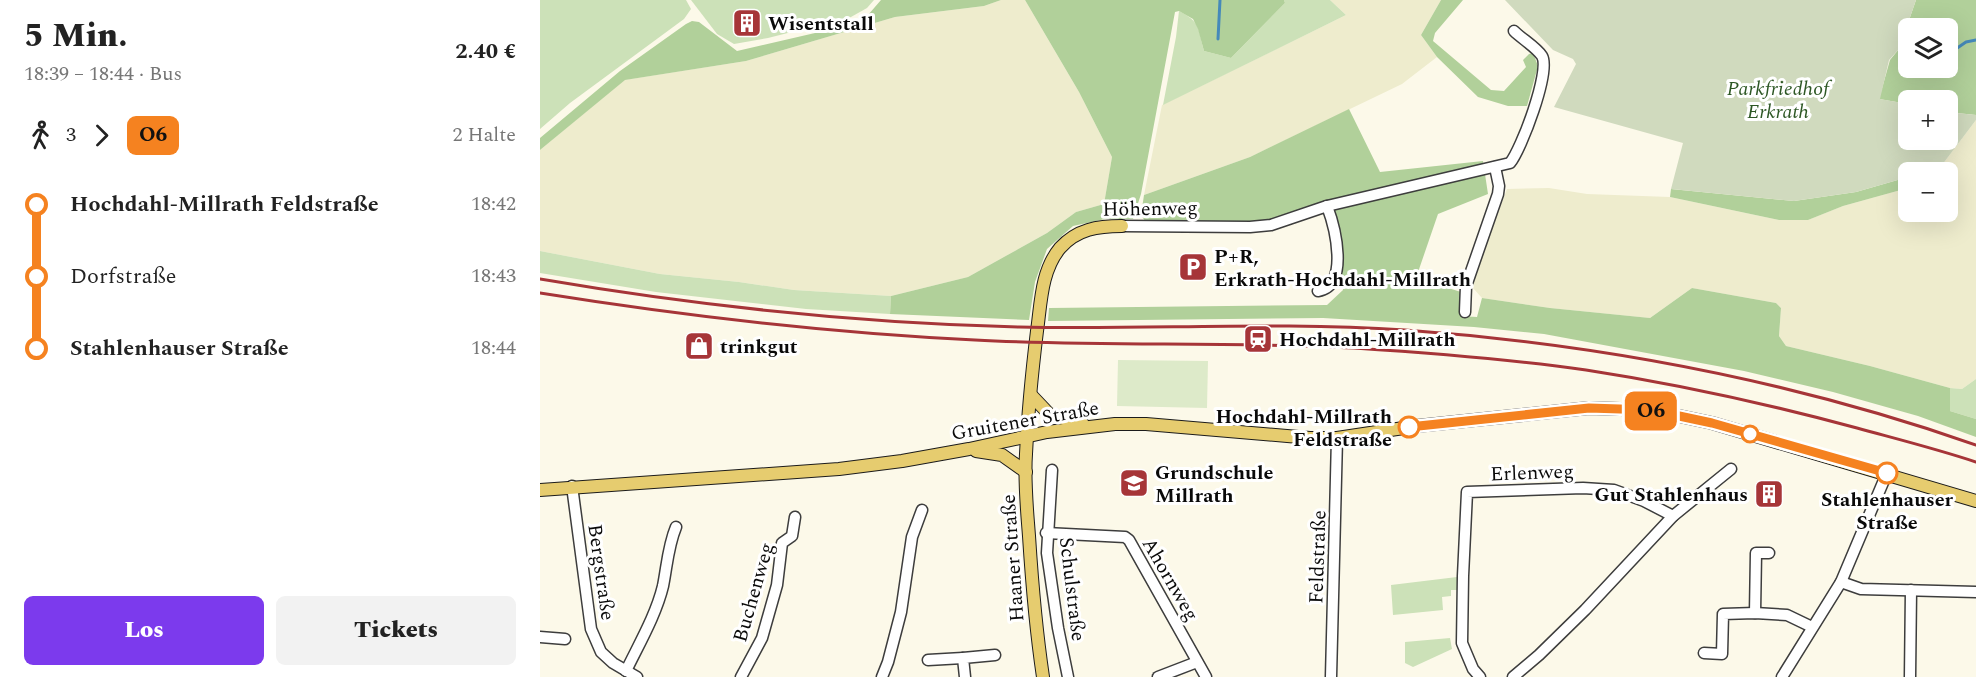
<!DOCTYPE html>
<html lang="de">
<head>
<meta charset="utf-8">
<style>
	:root { --surface:#fff; --page:#f2f2f2; --text:#222; --muted:#767676; --accent:#7c3aed }
	body { margin:0; font-family:Spectral,serif; background:var(--page); color:var(--text); height:100vh; display:flex; flex-direction:column; font-size:22px; white-space:nowrap }
	* { box-sizing:border-box; margin:0 }
	p { font-size:20px; color:var(--muted) }
	.icon { flex:none; width:33px; height:33px; fill:none; stroke:currentColor; stroke-width:2; stroke-linecap:round; stroke-linejoin:round }
	.map { position:relative; flex:1; overflow:hidden }
	.details { display:flex; flex-direction:column; background:var(--surface); width:540px }
	.details>* { flex:none }
	.badge { padding:0 12px; border-radius:9px; font-size:21px; line-height:39px }
	.tools { position:absolute; left:1358px; top:18px; display:grid; gap:12px }
	.tools a { display:grid; place-items:center; width:60px; height:60px; border-radius:9px; background:var(--surface); box-shadow:0 6px 24px #0002; font-size:30px }
	.map>.badge { position:absolute; translate:-50% -50%; box-shadow:0 0 0 3px #fff }
	.legs { display:flex; align-items:center; gap:9px; height:66px; padding:0 24px; font-size:20px }
	.legs p { margin-inline-start:auto }
	.overview { display:flex; align-items:center; justify-content:space-between; height:102px; padding:0 24px }
	h1 { font-size:33px; font-weight:800; line-height:45px }
	.cta { display:flex; gap:12px; margin-top:auto; padding:12px 24px }
	.cta a { flex:1; height:69px; border-radius:9px; background:var(--accent); color:#fff; font-size:24px; font-weight:800; line-height:69px; text-align:center }
	.cta a+a { background:var(--page); color:var(--text) }
	ul { padding:0 24px; list-style:none }
	li { display:flex; align-items:center; gap:21px; height:72px; font-size:22px }
	li i { display:grid; place-items:center; width:9px; height:100%; margin:0 8px; background:currentColor }
	li i::after { content:''; width:15px; height:15px; margin:-8px; border:4px solid; border-radius:50%; background:var(--surface) }
	li p { margin-inline-start:auto }
	li:first-child i { background:linear-gradient(#0000 50%,currentColor 0) }
	li:last-child i { background:linear-gradient(currentColor 50%,#0000 0) }
	main { display:flex; flex:1; min-height:0 }
	.map>svg:first-child { display:block }
	.farmland { fill:#eeeccd }
	.green { fill:#cce1b8 }
	.forest { fill:#b1d09a; fill-rule:evenodd }
	.cemetery { fill:#d0dabe }
	.pitch { fill:#ddeac9 }
	.lines { fill:none; stroke-linecap:round; stroke-linejoin:round }
	.stream { stroke:#4589ba; stroke-width:3 }
	.minor-casing { stroke:#3d3d3d; stroke-width:13 }
	.major-casing { stroke:#1b1b1b; stroke-width:14 }
	.minor { stroke:#fff; stroke-width:10 }
	.major { stroke:#e6cc6f; stroke-width:12 }
	.rail { stroke:#a63538; stroke-width:3 }
	.line-1-casing { stroke:#fff; stroke-width:14 }
	.line-1 { stroke:#f58220; stroke-width:9 }
	.stop-1-dot { fill:#fff; stroke:#f58220; stroke-width:3 }
	.labels { text-anchor:middle; stroke-width:6; stroke-linejoin:round; paint-order:stroke }
	.poi-label { font-size:20px; font-weight:bold; fill:#0a0a0a; stroke:#fff; text-anchor:start }
	.park-label { font-size:20px; font-style:italic; fill:#2d5724; stroke:#fff }
	.street-label { font-size:20px; fill:#0a0a0a; stroke:#fff }
	.stop-label { font-size:20px; font-weight:bold; fill:#0a0a0a; stroke:#fff; text-anchor:end }
</style>
</head>
<body>
<main>
<section class="details">
<div class="overview"><div><h1>5 Min.</h1><p>18:39 – 18:44 · Bus</p></div><b>2.40 €</b></div>
<div class="legs"><svg class="icon" aria-label="walk" viewBox="0 0 24 24"><circle cx="13" cy="4" r="2"/><path d="M13 8l-2 6 4 7M11 14l-3 7M7 12l3-4h3l4 4"/></svg>3<svg class="icon" aria-label="forward" viewBox="0 0 24 24"><path d="M9 5l7 7-7 7"/></svg><b class="badge" style="background:#f58220;color:#111">O6</b><p>2 Halte</p></div>
<ul>
<li><i style="color:#f58220"></i><b>Hochdahl-Millrath Feldstraße</b><p>18:42</p></li>
<li><i style="color:#f58220"></i><span>Dorfstraße</span><p>18:43</p></li>
<li><i style="color:#f58220"></i><b>Stahlenhauser Straße</b><p>18:44</p></li>
</ul>
<div class="cta"><a>Los</a><a>Tickets</a></div>
</section>
<div class="map">
<svg width="1436" height="677" viewBox="0 0 1436 677">
	<rect width="100%" height="100%" fill="#fcf9e9"/>
	<!-- farmland -->
	<g class="farmland">
		<path d="M461 0H485L539 92 572 157 564 204 536 212 507 233 428 277 351 296 254 290 199 282 120 274 0 251V150L84 80 206 61 355 17 444 6Z"/>
		<path d="M790 0H901L881 35 897 57 862 84 710 157 604 195 622 105 806 15Z"/>
		<path d="M1436 120V379L1422 389 1410 388 1330 366 1246 346 1239 336 1241 308 1236 303 1152 288 1110 318 1010 308 942 298 933 288 932 281 967 189 1009 188 1047 194 1130 197 1239 220H1268L1303 206 1368 188V212H1407V172H1399V169Z"/>
	</g>
	<!-- green -->
	<g class="green">
		<path d="M0 0H146L151 9 144 19 30 103 0 129Z"/>
		<path d="M151 0H334L327 8 311 17 228 38 194 44 177 34Z"/>
		<path d="M744 0H790L806 15 623 105 636 37 639 11C661 22 658 29 664 51L691 58 745 3Z"/>
		<path d="M0 251 120 274 199 282 254 290 351 296 350 314 266 309 116 292 0 273Z"/>
		<path d="M1436 379V419L1410 411V388L1422 389Z"/>
		<path d="M917 577V590H911V596L902 597 903 610 853 615 851 585Z"/>
		<path d="M910 638 912 649 873 667 865 663V642Z"/>
	</g>
	<!-- forest -->
	<g class="forest">
		<path d="M341 0H461L444 6 355 17 206 61 85 80 0 150V138L80 71 146 24 152 21 159 22 197 51 275 33 318 20 328 15Z"/>
		<path d="M485 0H744L745 3 691 58 664 51 658 29 653 19 639 11 635 12 601 194 593 219H565L533 226 507 249 495 282 489 320 350 314 351 296 428 277 507 233 536 212 564 204 572 157 539 92Z"/>
		<path d="M901 0H923L895 33 893 41 951 90 964 91 986 67 983 60 989 54 993 53 998 66 987 106H968L938 97 897 57 881 35Z"/>
		<path d="M1376 0H1436V115L1407 112V100H1368V104L1339 99 1350 60 1359 49ZM1368 28H1407V68H1368Z"/>
		<path d="M809 109 840 172 943 161 948 194 898 214 876 278 921 292 920 316 937 317 942 298 1010 308 1110 318 1152 288 1236 303 1241 308 1239 336 1246 346 1330 366 1410 388V411L1436 419V437L1378 416 1293 392 1204 371 1004 334 934 327 783 318 508 321 509 308 787 305 803 290 798 224 789 200 733 220 714 222 605 221 601 215 604 195 710 157Z"/>
		<path d="M1368 177V188L1303 206 1268 220H1239L1130 197 1131 189 1254 201 1316 192Z"/>
	</g>
	<!-- cemetery -->
	<path class="cemetery" d="M965 0H1376L1359 49 1349 60 1340 99 1368 104V140H1407V112L1436 115V120L1399 169 1385 172H1368V177L1316 192 1254 201 1131 189 1143 143 1014 107 1036 64 1033 59 1013 50Z"/>
	<!-- pitch -->
	<path class="pitch" d="M578 360 668 361 667 408 577 406Z"/>
	<g class="lines">
		<!-- stream -->
		<g class="stream">
			<path d="M678 39 680 0"/>
			<path d="M1407 55 1426 42 1436 40"/>
			<path d="M1386 70 1387 68"/>
		</g>
		<!-- minor casing -->
		<g class="minor-casing">
			<g id="minor">
				<path d="M582 226 710 227 731 225 787 206 970 163C981 150 1011 71 1002 56 996 47 982 39 974 31"/>
				<path d="M778 291C810 286 795 227 787 206"/>
				<path d="M925 312 926 286 958 194 959 186 955 167"/>
				<path d="M512 470 507 553 518 628 528 677"/>
				<path d="M32 486 51 629 61 652 73 663 97 677"/>
				<path d="M506 533 585 537 589 540 666 677"/>
				<path d="M1301 582 1321 589 1436 592"/>
				<path d="M1215 613 1216 553H1229"/>
				<path d="M0 637 25 639"/>
				<path d="M1164 653 1182 654 1183 614 1215 613 1247 615 1272 627"/>
				<path d="M388 660 423 658"/>
				<path d="M86 671C99 644 116 615 123 586 127 566 128 546 136 527"/>
				<path d="M201 677 222 638 237 585 242 543 252 536 255 517"/>
				<path d="M342 677 348 662 361 612 372 537 382 510"/>
				<path d="M425 677 423 658 455 655"/>
				<path d="M618 677 657 662"/>
				<path d="M791 677 797 438"/>
				<path d="M940 677 933 669 922 643 923 576 927 492 1043 488 1074 490 1104 501 1133 516"/>
				<path d="M973 677 999 655 1045 610 1133 516 1191 469"/>
				<path d="M1242 677 1301 582 1347 473"/>
				<path d="M1370 677 1371 590"/>
			</g>
		</g>
		<!-- major casing -->
		<g class="major-casing">
			<g id="major">
				<path d="M491 395 509 414 543 424"/>
				<path d="M436 451 462 455 486 472"/>
				<path d="M0 490 299 469 362 461 429 449 507 432 575 424H606L770 438H797L877 426 1049 408 1111 410 1172 423 1436 501"/>
				<path d="M503 677C496 630 492 583 489 536 487 509 484 481 486 454 488 413 492 372 497 331 501 303 501 271 520 248 537 229 558 226 582 226"/>
			</g>
		</g>
		<!-- minor -->
		<use href="#minor" class="minor"/>
		<!-- major -->
		<use href="#major" class="major"/>
		<!-- rail -->
		<g class="rail">
			<path d="M0 279C158 306 318 323 479 327 608 330 736 321 865 330 1058 344 1253 381 1436 445"/>
			<path d="M0 293C144 316 289 333 435 340 561 347 688 341 814 348 891 353 969 359 1046 370 1137 384 1228 404 1317 428 1357 439 1397 449 1436 462"/>
		</g>
	</g>
	<g class="lines">
		<!-- line-1 casing -->
		<g class="line-1-casing">
			<path id="line-1" d="M869 427 1049 408 1111 410 1172 423 1347 473"/>
		</g>
		<!-- line-1 -->
		<use href="#line-1" class="line-1"/>
	</g>
	<!-- icons -->
	<defs>
		<g id="building-square" transform="scale(1.5)"><rect x="-9" y="-9" width="18" height="18" rx="4" fill="#a63538" stroke="#fff"/><path d="M-4-6H4V6H1V3H-1V6H-4ZM-2.5-4.3h1.7v1.8h-1.7ZM.8-4.3h1.7v1.8H.8ZM-2.5-1h1.7V.8h-1.7ZM.8-1h1.7V.8H.8Z" fill="#fff"/></g>
		<g id="parking-square" transform="scale(1.5)"><rect x="-9" y="-9" width="18" height="18" rx="4" fill="#a63538" stroke="#fff"/><path d="M-3.5-5.5H1a3.5 3.5 0 0 1 0 7H-1V5.5H-3.5ZM-1-3.4V-.6H.8a1.4 1.4 0 0 0 0-2.8Z" fill="#fff"/></g>
		<g id="station-square" transform="scale(1.5)"><rect x="-9" y="-9" width="18" height="18" rx="4" fill="#a63538" stroke="#fff"/><path d="M-3-6H3Q5-6 5-4V2Q5 4 3 4L4.5 6H3L1.5 4h-3L-3 6H-4.5L-3 4Q-5 4-5 2V-4Q-5-6-3-6ZM-3.5-4v3h7v-3ZM-3.5 1v1.5H-2V1ZM2 1v1.5H3.5V1Z" fill="#fff"/></g>
		<g id="shop-square" transform="scale(1.5)"><rect x="-9" y="-9" width="18" height="18" rx="4" fill="#a63538" stroke="#fff"/><path d="M-5-2.5h2.3a2.7 3.5 0 0 1 5.4 0H5L5.5 6h-11ZM-1.5-2.5h3a1.5 2.3 0 0 0-3 0Z" fill="#fff"/></g>
		<g id="school-square" transform="scale(1.5)"><rect x="-9" y="-9" width="18" height="18" rx="4" fill="#a63538" stroke="#fff"/><path d="M0-5L7-2L0 1L-7-2ZM-4 1L0 2.5L4 1V4Q0 6-4 4Z" fill="#fff"/></g>
	</defs>
	<g fill-rule="evenodd">
		<use href="#building-square" x="207" y="23"/>
		<use href="#parking-square" x="653" y="267"/>
		<use href="#station-square" x="718" y="339"/>
		<use href="#shop-square" x="159" y="346"/>
		<use href="#school-square" x="594" y="483"/>
		<use href="#building-square" x="1229" y="494"/>
	</g>
	<!-- markers -->
	<g class="stop-1-dot">
		<circle cx="869" cy="427" r="10"/>
		<circle cx="1210" cy="434" r="8"/>
		<circle cx="1347" cy="473" r="10"/>
	</g>
	<g class="labels">
		<!-- poi labels -->
		<g class="poi-label">
			<text x="228" y="30">Wisentstall</text>
			<text x="674" y="263">P+R,<tspan x="674" dy="23">Erkrath-Hochdahl-Millrath</tspan></text>
			<text x="739" y="346">Hochdahl-Millrath</text>
			<text x="180" y="353">trinkgut</text>
			<text x="615" y="479">Grundschule<tspan x="615" dy="23">Millrath</tspan></text>
			<text x="1208" y="501" text-anchor="end">Gut Stahlenhaus</text>
		</g>
		<!-- park labels -->
		<g class="park-label">
			<text x="1238" y="95">Parkfriedhof<tspan x="1238" dy="23">Erkrath</tspan></text>
		</g>
		<!-- street labels -->
		<g class="street-label">
			<text transform="translate(610 208) rotate(-1)" y="7">Höhenweg</text>
			<text transform="translate(485 420) rotate(-10)" y="7">Gruitener Straße</text>
			<text transform="translate(992 472) rotate(-2)" y="7">Erlenweg</text>
			<text transform="translate(777 557) rotate(-88)" y="7">Feldstraße</text>
			<text transform="translate(472 558) rotate(-94)" y="7">Haaner Straße</text>
			<text transform="translate(62 572) rotate(82)" y="7">Bergstraße</text>
			<text transform="translate(631 579) rotate(60)" y="7">Ahornweg</text>
			<text transform="translate(533 589) rotate(83)" y="7">Schulstraße</text>
			<text transform="translate(213 592) rotate(-74)" y="7">Buchenweg</text>
		</g>
		<!-- stop labels -->
		<g class="stop-label">
			<text x="852" y="423">Hochdahl-Millrath<tspan x="852" dy="23">Feldstraße</tspan></text>
			<text x="1347" y="506" text-anchor="middle">Stahlenhauser<tspan x="1347" dy="23">Straße</tspan></text>
		</g>
	</g>
</svg>
<div class="tools">
<a><svg class="icon" aria-label="layers" viewBox="0 0 24 24"><path d="M12 4l9 5-9 5-9-5zM3 14l9 5 9-5"/></svg></a>
<a>+</a>
<a>−</a>
</div>
<b class="badge" style="left:1111px;top:411px;background:#f58220;color:#111">O6</b>
</div>
</main>
</body>
</html>
